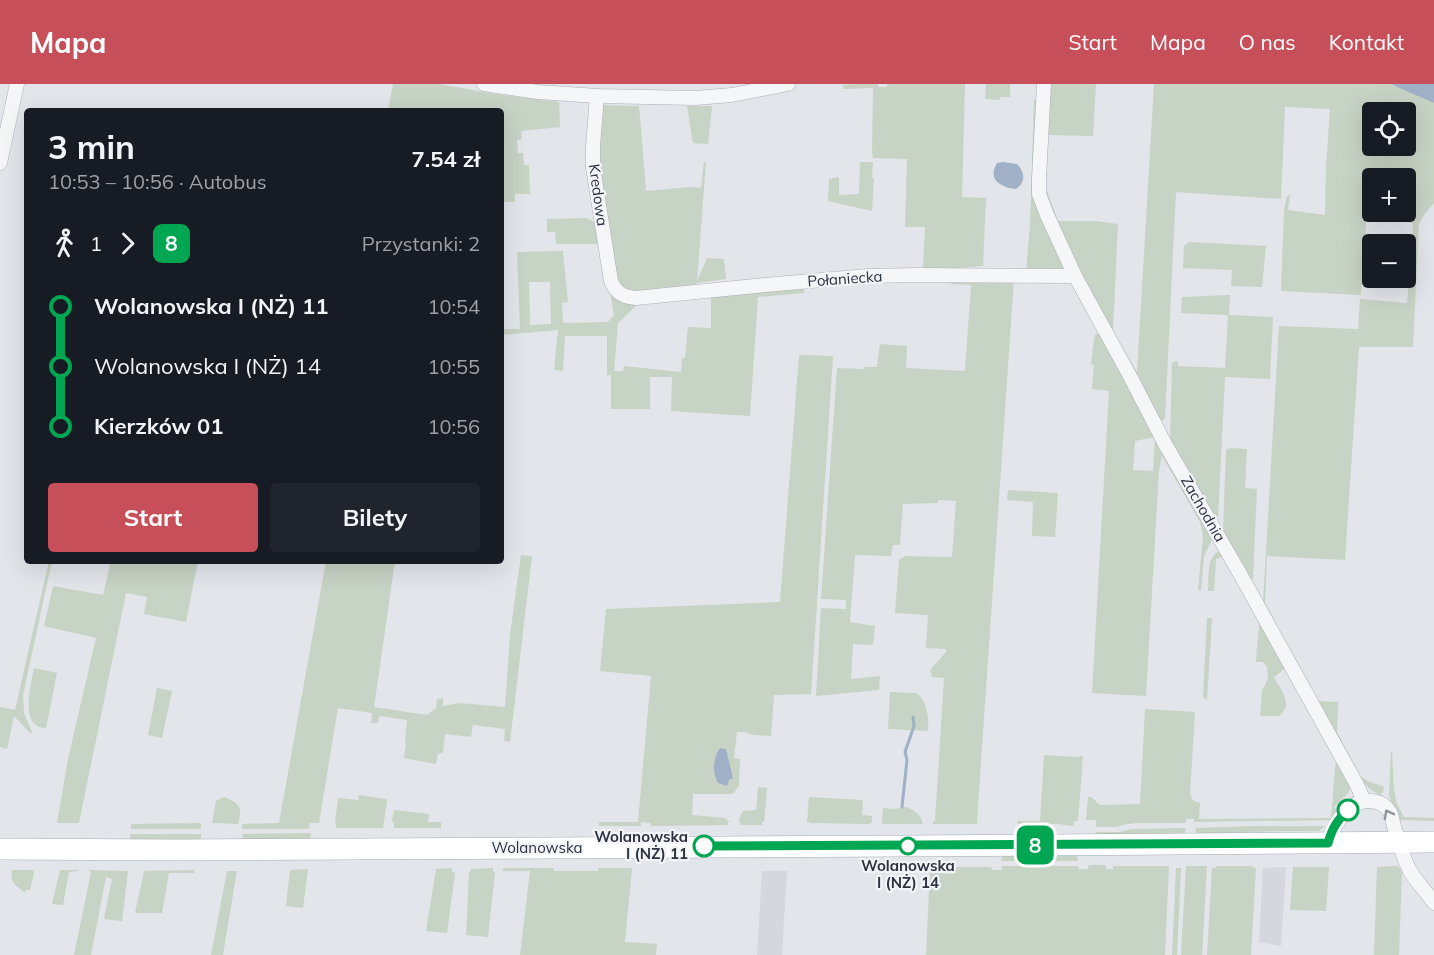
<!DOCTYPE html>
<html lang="pl">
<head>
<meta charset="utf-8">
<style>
	:root { --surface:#171b24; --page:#20242c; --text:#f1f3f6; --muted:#9ea1a6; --accent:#c64f5a }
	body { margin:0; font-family:Mulish,sans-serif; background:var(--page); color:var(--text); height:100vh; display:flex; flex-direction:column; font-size:22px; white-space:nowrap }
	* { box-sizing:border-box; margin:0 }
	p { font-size:20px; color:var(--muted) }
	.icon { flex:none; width:33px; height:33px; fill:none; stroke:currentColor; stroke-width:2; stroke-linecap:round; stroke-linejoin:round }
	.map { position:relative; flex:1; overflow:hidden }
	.drawer { position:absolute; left:24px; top:24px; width:480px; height:456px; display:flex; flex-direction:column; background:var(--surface); border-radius:6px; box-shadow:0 6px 24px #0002 }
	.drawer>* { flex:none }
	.badge { padding:0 12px; border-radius:9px; font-size:21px; line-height:39px }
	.controls { position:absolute; left:1362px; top:18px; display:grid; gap:12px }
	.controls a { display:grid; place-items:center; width:54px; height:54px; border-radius:6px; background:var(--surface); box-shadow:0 6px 24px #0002; font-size:30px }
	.map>.badge { position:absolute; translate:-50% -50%; box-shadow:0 0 0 3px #fff }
	.legs { display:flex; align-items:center; gap:9px; height:66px; padding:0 24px; font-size:20px }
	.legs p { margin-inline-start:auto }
	.headline { display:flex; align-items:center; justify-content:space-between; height:102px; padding:0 24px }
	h1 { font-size:33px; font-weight:700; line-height:45px }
	.primary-button { display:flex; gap:12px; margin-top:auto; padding:12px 24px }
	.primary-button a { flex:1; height:69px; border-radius:6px; background:var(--accent); color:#fff; font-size:24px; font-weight:700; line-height:69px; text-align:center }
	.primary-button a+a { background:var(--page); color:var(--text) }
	ul { padding:0 24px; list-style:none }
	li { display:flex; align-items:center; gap:21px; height:60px; font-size:22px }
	li i { display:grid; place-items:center; width:9px; height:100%; margin:0 8px; background:currentColor }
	li i::after { content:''; width:15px; height:15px; margin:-8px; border:4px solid; border-radius:50%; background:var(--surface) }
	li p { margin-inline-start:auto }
	li:first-child i { background:linear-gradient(#0000 50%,currentColor 0) }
	li:last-child i { background:linear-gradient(currentColor 50%,#0000 0) }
	header { display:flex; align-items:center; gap:36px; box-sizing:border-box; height:84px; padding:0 30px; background:var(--accent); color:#fff }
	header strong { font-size:28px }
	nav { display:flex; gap:33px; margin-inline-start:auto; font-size:21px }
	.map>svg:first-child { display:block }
	.built { fill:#d4d7de }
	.green { fill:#c7d3c4; fill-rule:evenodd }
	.water { fill:#9fb0c7 }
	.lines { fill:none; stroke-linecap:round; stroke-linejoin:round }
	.stream { stroke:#9fb0c7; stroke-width:3 }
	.minor-casing { stroke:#abafb7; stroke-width:15 }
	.primary-casing { stroke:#a2a8b5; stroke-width:22 }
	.minor { stroke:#f5f6f8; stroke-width:14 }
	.primary { stroke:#fff; stroke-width:21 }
	.oneway { stroke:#90949c }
	.line-1-casing { stroke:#fff; stroke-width:14 }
	.line-1 { stroke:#00a651; stroke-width:9 }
	.stop-1-dot { fill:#fff; stroke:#00a651; stroke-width:3 }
	.labels { text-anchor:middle; stroke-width:4.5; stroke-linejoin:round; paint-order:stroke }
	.street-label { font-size:15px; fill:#2b3240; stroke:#f2f4f7 }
	.stop-label { font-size:15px; font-weight:bold; fill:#2b3240; stroke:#f2f4f7; text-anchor:end }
</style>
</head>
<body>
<header>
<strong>Mapa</strong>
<nav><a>Start</a><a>Mapa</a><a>O nas</a><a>Kontakt</a></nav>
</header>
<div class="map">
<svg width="1434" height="871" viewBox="0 0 1434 871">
	<rect width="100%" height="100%" fill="#e2e5ea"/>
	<!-- built -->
	<g class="built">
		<path d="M1286 783 1281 862 1259 858 1263 784Z"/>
		<path d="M762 787H787L782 871H757Z"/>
	</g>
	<!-- green -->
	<g class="green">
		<path d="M393 0H439L496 10 559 18 560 43 521 47 522 55 517 56 518 69H523L524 81H529L530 110H515V118H504V111L501 110V27H388Z"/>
		<path d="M857 0H878V3H887V0H965L962 113 986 114 983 182 961 184H923L925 143H905L907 75 873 74 872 69 873 4 843 5V1Z"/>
		<path d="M986 0H1010V13H1000L999 16 985 15Z"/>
		<path d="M1049 0H1096L1093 52 1048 51 1045 86 1048 93 1044 91Z"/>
		<path d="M1154 0H1434V119L1425 129 1419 140 1413 263H1359L1345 476 1267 472 1265 519 1276 539 1273 538 1263 519 1279 242 1358 245 1360 215 1407 219 1413 139 1399 137 1400 128H1406V94H1372V110L1368 111 1361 211 1281 207 1284 125 1287 112 1290 111 1288 126 1325 131 1326 83 1330 25 1285 23 1281 115 1176 108 1165 334 1162 337 1160 336C1119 262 1075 190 1046 111L1047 107 1058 137H1095L1118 140 1113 247 1137 288ZM1372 28H1406V62H1372Z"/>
		<path d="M1034 16H1038L1035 107 1064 183 1063 186 1026 187 1030 142Z"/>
		<path d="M601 21 639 22 646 107 691 103 701 104 704 78H706L697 197 707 174 724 175 726 195 697 199 694 204 629 209 617 198 599 94Z"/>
		<path d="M687 22H712L708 60 693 59Z"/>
		<path d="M860 78H873L872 93 874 94 872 127 828 117 829 95 839 93V111L859 110Z"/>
		<path d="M586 134 597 139 600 158 597 160H556L555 148H547V135Z"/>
		<path d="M1189 158 1266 162 1262 203 1231 202 1232 186 1183 184 1184 162Z"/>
		<path d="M563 167 568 218 562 219 563 239 608 238 614 231 610 209 618 215 638 220 618 239 614 287H623L624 282 681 288 682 274H685L688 243 711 244V212L804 202V209L758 213 750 332 671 327 672 293H650V325H611V291H607V252H565L563 287 554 286 558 246 501 251V245H520L517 168ZM529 198H550L551 240 530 241Z"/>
		<path d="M952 194 1014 195 977 737V740H933V737H935L944 594 932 593 930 586 946 568V565L926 564 928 531 895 529 899 476 905 472 952 473 956 417 938 416V419L903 420 900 461H893L891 472 855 471 850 538 875 542 873 561 853 560 851 595 880 592 879 606 816 612 821 524 846 525V516L821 515 837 284 864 285 865 283H877L880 260 907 262 906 284 965 287 971 201 951 200Z"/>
		<path d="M1230 211 1229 231 1273 233 1270 295 1225 293 1218 435 1217 437 1170 357 1172 281 1173 278 1178 277V282L1225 284 1228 231 1181 229 1182 213Z"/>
		<path d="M1101 249 1155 353 1135 357 1133 386 1153 387 1155 355H1159L1214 452 1204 472 1201 506H1198L1203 452 1200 438 1162 372 1159 386 1146 612 1092 609 1109 307 1092 305 1094 281 1091 280 1094 256 1096 250Z"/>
		<path d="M799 271 833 272 811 610 774 611 771 652 747 650V648H737L734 674 740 675 739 701 734 709 730 710H693L692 731 725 734 730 738H728V741L651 742V739L641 738V742H599V738H638L651 592 600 587 606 525 780 518Z"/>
		<path d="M1231 364 1247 365 1245 404 1257 405 1253 494 1251 496 1223 446 1226 366Z"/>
		<path d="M1008 406 1058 409 1055 453 1032 452 1033 418 1007 416Z"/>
		<path d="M1219 467 1222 468 1287 583 1274 593C1281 607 1294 620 1279 632H1260L1262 606 1268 595 1267 583 1263 578H1256L1259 538 1222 473 1216 475 1214 507H1208C1209 494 1206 474 1219 467Z"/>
		<path d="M521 471 532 472 510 658 504 657 505 645 473 641 471 653 445 650 443 669 438 670 436 680 404 674 406 660 405 655 407 636 379 632 378 639H371L372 629 338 624 319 739H310L309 745H242V740L279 739 326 477H395L374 623 427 631 436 624 437 615 443 614V622L459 619 505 623 510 551Z"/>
		<path d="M49 477H52L23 611 24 629 32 648 31 650 14 632 7 665 0 663V623L15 626Z"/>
		<path d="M111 477H198L186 538 144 530 147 513 126 509 79 739H57L68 675 96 554 44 542 53 502 103 511Z"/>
		<path d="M1207 534H1212L1207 616 1203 613V611Z"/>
		<path d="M1282 551 1318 617 1338 618 1337 648 1360 692 1368 697 1384 703 1383 707 1380 711 1371 706 1362 697 1280 553Z"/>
		<path d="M34 584 57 589 46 644C19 644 31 600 34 584Z"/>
		<path d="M157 604 172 607 162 654 148 651Z"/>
		<path d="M890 608 916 609C927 616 929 635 928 647L888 645Z"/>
		<path d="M1145 625 1195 628 1190 709C1191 716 1194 717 1200 719L1199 735 1331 734 1336 675 1353 702 1350 703 1349 708 1334 723 1337 726 1331 736 1194 738V735H1186V739H1137L1127 740 1116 743H1096V736H1086L1088 713H1091L1100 721 1140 720Z"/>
		<path d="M1391 667H1392L1394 705 1397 720 1404 733 1434 734V737L1398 736 1389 711Z"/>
		<path d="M1044 671 1079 673 1080 672H1083L1078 737H1074L1073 742 1058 740H1018L1017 737H1040Z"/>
		<path d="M758 703 767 704 764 738H762V741H740V738H738L743 727 756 726Z"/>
		<path d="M359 711 386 715 387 717 383 744H336V739H335L338 714 358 716Z"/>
		<path d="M224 713C239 719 243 722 238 740L212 739 216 717Z"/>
		<path d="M809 713 863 716 862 731 872 732V739H870V740L810 739V738H807Z"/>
		<path d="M906 723C916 727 921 731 923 740H882L883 724 896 725Z"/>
		<path d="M394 726 429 730 428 738H441V744H394V739L392 737Z"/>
		<path d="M201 739V745H131V740Z"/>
		<path d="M1253 742H1325L1319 747H1279L1198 750 1196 748 1195 744Z"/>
		<path d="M1186 744 1185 749 1098 751 1095 748H1119L1132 745Z"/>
		<path d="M311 749 310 755 243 756 242 750Z"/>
		<path d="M130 750H201V754L199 756H130Z"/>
		<path d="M1072 769 1077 772 1078 777H1001L1003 771Z"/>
		<path d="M1089 781H1106V785H1113V782H1169L1165 871H926L930 786H871V783H991L992 786H1002V782H1078L1079 785H1088Z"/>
		<path d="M1186 782H1207L1202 871H1181Z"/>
		<path d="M1216 782H1253V784H1256L1251 871H1207L1212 784H1215Z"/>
		<path d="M1397 782 1401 786 1402 789 1399 871H1374L1377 783Z"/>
		<path d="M1293 783H1329L1326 827 1290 826Z"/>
		<path d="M452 784V788L455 789 447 849 426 847 436 785Z"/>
		<path d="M493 784V788H495L488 853 466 851 469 788H470L471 785Z"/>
		<path d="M503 784H553L554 787H598V784H632L625 858 657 860 656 871H520L530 787H503Z"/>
		<path d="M1176 784H1181L1177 871H1172Z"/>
		<path d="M308 785 303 824 286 822 290 786Z"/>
		<path d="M12 786H33L34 789 30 806H26L25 809C16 801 10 799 12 786Z"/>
		<path d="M60 786H78V787L69 788 63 821 52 820Z"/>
		<path d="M88 786 128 787 122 837 104 835 112 795 106 793 91 871H74L91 788Z"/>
		<path d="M194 786V789H169L162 829H135L144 787Z"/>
		<path d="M227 787H237L223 871H211Z"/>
	</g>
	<!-- water -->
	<g class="water">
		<path d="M1392 0H1434V19L1395 2Z"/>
		<path d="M1003 78 1017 80C1025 88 1026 98 1016 105 1001 103 987 96 997 79Z"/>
		<path d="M720 664 726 665 733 694 729 696 727 702 718 699C712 689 713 674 720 664Z"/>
	</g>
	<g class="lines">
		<!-- stream -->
		<path class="stream" d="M902 723 907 676 905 668 914 642 913 633"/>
		<!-- minor casing -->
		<g class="minor-casing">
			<g id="minor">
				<path d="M484 0 538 8 597 12 695 14 732 11 788 0"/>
				<path d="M1044 0 1039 94V110L1047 131 1075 192 1131 294 1165 360 1239 488 1357 701 1364 717"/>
				<path d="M597 12 593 62V83L611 197C616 209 623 213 636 214L765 201 868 192 917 191 1075 192"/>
				<path d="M0 79 17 0"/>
				<path d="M1328 759C1334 740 1351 711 1376 718 1382 719 1387 723 1390 728 1393 734 1393 741 1395 746 1399 759 1403 773 1409 785 1415 797 1427 808 1434 819"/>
			</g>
		</g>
		<!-- primary casing -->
		<g class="primary-casing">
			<path id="primary" d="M0 765 177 766 908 762 1434 758"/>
		</g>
		<!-- minor -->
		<use href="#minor" class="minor"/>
		<!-- primary -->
		<use href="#primary" class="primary"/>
	</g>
	<!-- one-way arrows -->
	<defs><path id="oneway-chevron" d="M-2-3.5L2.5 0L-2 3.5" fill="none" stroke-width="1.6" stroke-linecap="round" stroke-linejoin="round" transform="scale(1.5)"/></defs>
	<use class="oneway" href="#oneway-chevron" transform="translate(1388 730) rotate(-118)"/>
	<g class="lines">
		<!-- line-1 casing -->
		<g class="line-1-casing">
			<path id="line-1" d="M704 762 1328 759C1332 745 1337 736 1348 726"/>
		</g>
		<!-- line-1 -->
		<use href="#line-1" class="line-1"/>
	</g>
	<!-- markers -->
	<g class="stop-1-dot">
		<circle cx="1348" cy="726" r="10"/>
		<circle cx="704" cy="762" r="10"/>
		<circle cx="908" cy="762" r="8"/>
	</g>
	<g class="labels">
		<!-- street labels -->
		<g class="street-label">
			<text transform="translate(598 111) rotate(82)" y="5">Kredowa</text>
			<text transform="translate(845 195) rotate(-4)" y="5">Połaniecka</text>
			<text transform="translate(1203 425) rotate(60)" y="5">Zachodnia</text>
			<text x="537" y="769">Wolanowska</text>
		</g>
		<!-- stop labels -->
		<g class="stop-label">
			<text x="688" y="758">Wolanowska<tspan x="688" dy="17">I (NŻ) 11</tspan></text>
			<text x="908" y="787" text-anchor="middle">Wolanowska<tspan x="908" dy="17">I (NŻ) 14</tspan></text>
		</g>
	</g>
</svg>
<div class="controls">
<a><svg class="icon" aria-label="locate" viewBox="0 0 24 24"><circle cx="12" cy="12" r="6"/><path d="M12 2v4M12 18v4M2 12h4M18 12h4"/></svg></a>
<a>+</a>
<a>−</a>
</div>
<b class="badge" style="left:1035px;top:761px;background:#00a651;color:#fff">8</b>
<section class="drawer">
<div class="headline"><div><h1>3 min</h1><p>10:53 – 10:56 · Autobus</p></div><b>7.54 zł</b></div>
<div class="legs"><svg class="icon" aria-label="walk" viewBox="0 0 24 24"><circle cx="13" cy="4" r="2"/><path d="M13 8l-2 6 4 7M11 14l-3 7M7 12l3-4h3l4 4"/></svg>1<svg class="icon" aria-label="forward" viewBox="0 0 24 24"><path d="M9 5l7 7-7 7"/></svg><b class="badge" style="background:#00a651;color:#fff">8</b><p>Przystanki: 2</p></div>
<ul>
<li><i style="color:#00a651"></i><b>Wolanowska I (NŻ) 11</b><p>10:54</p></li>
<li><i style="color:#00a651"></i><span>Wolanowska I (NŻ) 14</span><p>10:55</p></li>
<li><i style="color:#00a651"></i><b>Kierzków 01</b><p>10:56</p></li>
</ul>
<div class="primary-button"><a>Start</a><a>Bilety</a></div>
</section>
</div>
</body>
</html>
